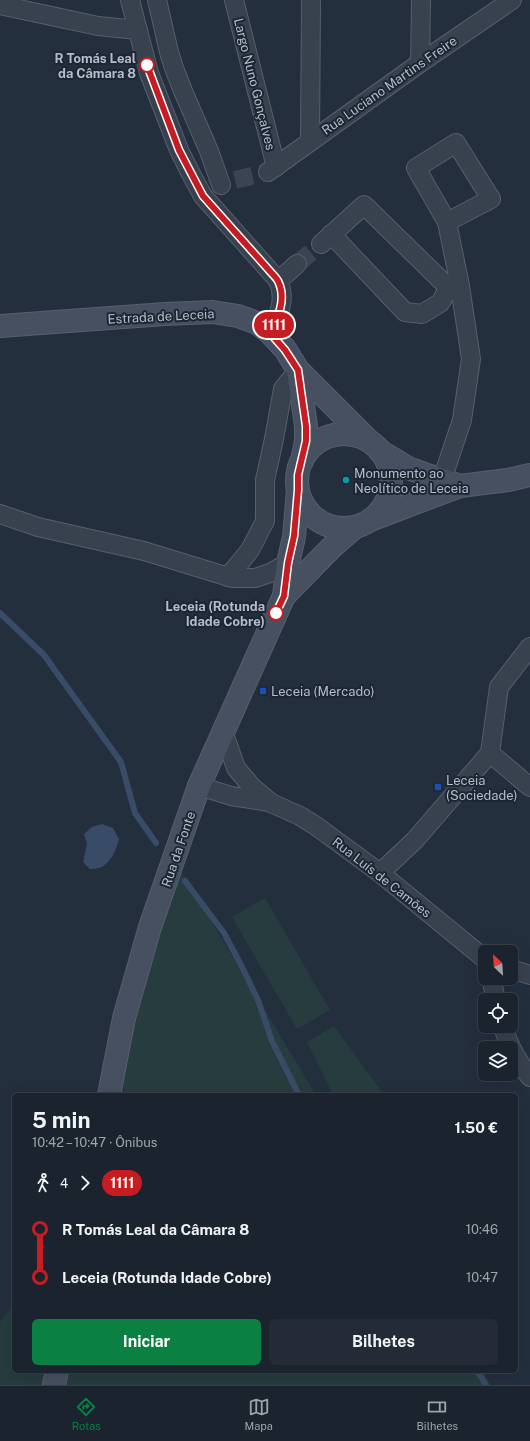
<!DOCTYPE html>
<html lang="pt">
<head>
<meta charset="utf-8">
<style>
	:root { --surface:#1b232e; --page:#242b36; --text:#f1f3f6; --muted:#a0a4aa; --line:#39404a; --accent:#0b8043 }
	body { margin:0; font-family:"Public Sans",sans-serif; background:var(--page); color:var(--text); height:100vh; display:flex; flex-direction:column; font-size:15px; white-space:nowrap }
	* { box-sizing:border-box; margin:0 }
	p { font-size:13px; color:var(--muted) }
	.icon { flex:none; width:22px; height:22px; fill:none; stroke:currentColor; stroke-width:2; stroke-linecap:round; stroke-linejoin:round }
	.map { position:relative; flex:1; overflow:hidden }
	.sheet { position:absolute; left:12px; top:1093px; width:506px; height:280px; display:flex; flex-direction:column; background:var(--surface); border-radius:6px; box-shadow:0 4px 16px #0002,0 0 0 1px var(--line) }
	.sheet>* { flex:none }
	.badge { padding:0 8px; border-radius:13px; font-size:14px; line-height:26px }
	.needle { width:26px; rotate:335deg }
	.fabs { position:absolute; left:478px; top:945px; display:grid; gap:8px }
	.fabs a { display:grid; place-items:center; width:40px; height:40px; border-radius:6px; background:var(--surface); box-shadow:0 4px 16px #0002,0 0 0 1px var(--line); font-size:20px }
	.map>.badge { position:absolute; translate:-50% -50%; box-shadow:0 0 0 2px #fff }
	.legs { display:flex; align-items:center; gap:6px; height:44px; padding:0 20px; font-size:13px }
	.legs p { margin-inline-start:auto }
	.overview { display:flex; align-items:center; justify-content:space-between; height:68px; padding:0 20px }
	h1 { font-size:22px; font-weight:700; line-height:30px }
	.action { display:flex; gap:8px; margin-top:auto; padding:8px 20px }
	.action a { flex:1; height:46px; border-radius:6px; background:var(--accent); color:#fff; font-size:16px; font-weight:700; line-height:46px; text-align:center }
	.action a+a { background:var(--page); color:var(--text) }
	ul { padding:0 20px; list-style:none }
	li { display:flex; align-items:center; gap:14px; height:48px; font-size:15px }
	li i { display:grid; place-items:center; width:6px; height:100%; margin:0 5px; background:currentColor }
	li i::after { content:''; width:10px; height:10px; margin:-5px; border:3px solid; border-radius:50%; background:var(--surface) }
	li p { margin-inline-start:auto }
	li:first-child i { background:linear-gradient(#0000 50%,currentColor 0) }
	li:last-child i { background:linear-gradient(currentColor 50%,#0000 0) }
	.tabs { display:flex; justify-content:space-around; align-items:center; height:56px; border-top:1px solid var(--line); background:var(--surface); font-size:11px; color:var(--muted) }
	.tabs a { display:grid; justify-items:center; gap:2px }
	.tabs .selected { color:var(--accent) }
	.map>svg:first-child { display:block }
	.green { fill:#263c3f }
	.water { fill:#394c67 }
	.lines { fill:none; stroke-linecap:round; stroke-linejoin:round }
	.stream { stroke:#394c67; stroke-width:6 }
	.street-tunnel { stroke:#3a4453; stroke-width:18; stroke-dasharray:18 9; stroke-linecap:butt }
	.street-casing { stroke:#565f6c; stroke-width:20 }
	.secondary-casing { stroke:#565f6c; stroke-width:24 }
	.street { stroke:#38414e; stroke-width:18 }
	.secondary { stroke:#465061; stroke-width:22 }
	.line-1-casing { stroke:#fff; stroke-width:9 }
	.line-1 { stroke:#c61d23; stroke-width:6 }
	.stop-1-dot { fill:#fff; stroke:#c61d23; stroke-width:2 }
	.culture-dot { fill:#0f9aa8; stroke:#1d2633; stroke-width:1.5 }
	.transit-dot { fill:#1a4fb4; stroke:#1d2633; stroke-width:1.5 }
	.labels { text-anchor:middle; stroke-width:4; stroke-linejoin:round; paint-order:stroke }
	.stop-label { font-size:13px; font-weight:bold; fill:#b4bcc9; stroke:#1d2633; text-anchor:end }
	.street-label { font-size:13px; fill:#b4bcc9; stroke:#1d2633 }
	.poi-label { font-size:13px; fill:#b4bcc9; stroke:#1d2633; text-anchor:start }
</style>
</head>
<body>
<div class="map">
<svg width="530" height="1385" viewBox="0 0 530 1385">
	<rect width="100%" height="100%" fill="#242f3e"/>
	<!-- green -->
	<g class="green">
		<path d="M178 866 316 1095H106Z"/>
		<path d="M265 898 330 1010 297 1029 232 917Z"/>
		<path d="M334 1026 384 1095H333L307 1042Z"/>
		<path d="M14 1303V1371H483L491 1385H0V1322Z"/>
	</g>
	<!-- water -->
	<path class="water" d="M102 824 113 828 119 839C115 854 108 870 90 869L83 862 87 844 84 834 92 827Z"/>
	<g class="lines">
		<!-- stream -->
		<g class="stream">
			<path d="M0 613 44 655 121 762 135 813 156 843"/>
			<path d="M185 881 224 933 241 965 258 1000 272 1041 299 1095"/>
			<path d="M477 1371 486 1385"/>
		</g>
		<!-- street-tunnel -->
		<g class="street-tunnel">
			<path d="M235 180 268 172"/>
			<path d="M297 264 321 244"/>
		</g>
		<!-- street casing -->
		<g class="street-casing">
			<g id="street">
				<path d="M130 0 149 73 179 150 193 178 203 196 268 269C271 273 276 277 278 281 287 299 278 317 270 333"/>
				<path d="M157 0 169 52 174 68 183 91 209 151 221 185"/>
				<path d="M234 0 276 167"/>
				<path d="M0 5 98 26 138 30"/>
				<path d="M420 63 421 0"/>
				<path d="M310 141 311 0"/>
				<path d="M268 172 420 63 512 0"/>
				<path d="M447 222 491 199 456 143 416 168 447 222 460 286 449 288"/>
				<path d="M321 244 364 205 449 288 440 303 422 314 405 312 331 234"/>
				<path d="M278 281 297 264"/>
				<path d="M442 480 462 420 471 359 460 286"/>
				<path d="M0 514 38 527 144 551 232 578H255L270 573 288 563"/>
				<path d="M228 577 250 550 265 521V480L274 439 283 389 298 370"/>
				<path d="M223 731 236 768 252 787 271 803"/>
				<path d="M490 753 499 687 530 647"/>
				<path d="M490 753 530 787"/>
				<path d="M199 786 231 796 269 802 300 816 316 826 380 873 485 959"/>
				<path d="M380 873 415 840 490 753"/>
				<path d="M511 969 530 975"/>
				<path d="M491 978 496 1000"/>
				<path d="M503 1026C508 1045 518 1062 530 1077"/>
			</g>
		</g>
		<!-- secondary casing -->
		<g class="secondary-casing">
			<g id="secondary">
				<path d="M0 326 165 314 213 312 238 316 257 323 270 333 285 349 298 370 368 440"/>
				<path d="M298 370 306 426V441L302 461"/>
				<circle cx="344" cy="481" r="47"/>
				<path d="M380 451 408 468 430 476 460 486"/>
				<path d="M373 519 460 486 508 480 530 475"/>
				<path d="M284 596 331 548 355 527"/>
				<path d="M109 1095 124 1018 150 927 199 786 284 596 288 563 294 537 298 490"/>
				<path d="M54 1385 57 1371"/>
			</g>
		</g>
		<!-- street -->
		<use href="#street" class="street"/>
		<!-- secondary -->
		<use href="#secondary" class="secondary"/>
	</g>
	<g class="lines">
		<!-- line-1 casing -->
		<g class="line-1-casing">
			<path id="line-1" d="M147 65 179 150 203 196 268 269C271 273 276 277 278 281 287 299 278 317 270 333L285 350 298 370 306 426V441L298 475V490L294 536 288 563 284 596 276 613"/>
		</g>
		<!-- line-1 -->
		<use href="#line-1" class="line-1"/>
	</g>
	<!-- markers -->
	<g class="stop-1-dot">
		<circle cx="147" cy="65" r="7"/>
		<circle cx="276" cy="613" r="7"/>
	</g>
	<circle class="culture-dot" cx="346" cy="480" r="4"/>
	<g class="transit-dot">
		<rect x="259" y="687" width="8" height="8" rx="2"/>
		<rect x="434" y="783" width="8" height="8" rx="2"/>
	</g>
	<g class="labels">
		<!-- stop labels -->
		<g class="stop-label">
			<text x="136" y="63">R Tomás Leal<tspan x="136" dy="15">da Câmara 8</tspan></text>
			<text x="265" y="611">Leceia (Rotunda<tspan x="265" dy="15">Idade Cobre)</tspan></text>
		</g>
		<!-- street labels -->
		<g class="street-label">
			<text transform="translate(255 84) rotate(76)" y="5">Largo Nuno Gonçalves</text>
			<text transform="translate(389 85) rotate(-35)" y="5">Rua Luciano Martins Freire</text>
			<text transform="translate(161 316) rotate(-3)" y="5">Estrada de Leceia</text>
			<text transform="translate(178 849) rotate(-71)" y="5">Rua da Fonte</text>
			<text transform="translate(382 877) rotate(38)" y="5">Rua Luís de Camões</text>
		</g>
		<!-- poi labels -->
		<g class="poi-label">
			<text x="354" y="478">Monumento ao<tspan x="354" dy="15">Neolítico de Leceia</tspan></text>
			<text x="271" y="696">Leceia (Mercado)</text>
			<text x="446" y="785">Leceia<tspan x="446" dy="15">(Sociedade)</tspan></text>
		</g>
	</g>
</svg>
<div class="fabs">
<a><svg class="needle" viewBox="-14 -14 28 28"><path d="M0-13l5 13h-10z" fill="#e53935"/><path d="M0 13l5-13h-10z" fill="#a0a4aa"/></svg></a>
<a><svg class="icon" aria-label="locate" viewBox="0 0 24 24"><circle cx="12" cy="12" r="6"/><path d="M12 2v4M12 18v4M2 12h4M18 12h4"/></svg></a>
<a><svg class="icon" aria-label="layers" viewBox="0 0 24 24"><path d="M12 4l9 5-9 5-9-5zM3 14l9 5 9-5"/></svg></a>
</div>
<b class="badge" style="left:274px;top:325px;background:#c61d23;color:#fff">1111</b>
<section class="sheet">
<div class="overview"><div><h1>5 min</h1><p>10:42 – 10:47 · Ônibus</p></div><b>1.50 €</b></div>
<div class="legs"><svg class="icon" aria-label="walk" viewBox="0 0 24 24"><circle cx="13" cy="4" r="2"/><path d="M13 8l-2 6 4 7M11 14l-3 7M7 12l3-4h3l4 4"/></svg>4<svg class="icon" aria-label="forward" viewBox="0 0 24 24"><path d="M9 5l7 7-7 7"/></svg><b class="badge" style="background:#c61d23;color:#fff">1111</b></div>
<ul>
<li><i style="color:#c61d23"></i><b>R Tomás Leal da Câmara 8</b><p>10:46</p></li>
<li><i style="color:#c61d23"></i><b>Leceia (Rotunda Idade Cobre)</b><p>10:47</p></li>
</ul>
<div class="action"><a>Iniciar</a><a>Bilhetes</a></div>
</section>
</div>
<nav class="tabs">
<a class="selected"><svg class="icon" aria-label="directions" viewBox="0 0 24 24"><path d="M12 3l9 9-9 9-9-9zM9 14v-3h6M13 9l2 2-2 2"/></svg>Rotas</a>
<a><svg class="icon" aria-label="map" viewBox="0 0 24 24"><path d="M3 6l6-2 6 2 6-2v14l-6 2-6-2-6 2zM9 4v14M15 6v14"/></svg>Mapa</a>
<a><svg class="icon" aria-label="tickets" viewBox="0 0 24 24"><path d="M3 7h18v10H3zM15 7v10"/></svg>Bilhetes</a>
</nav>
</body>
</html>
